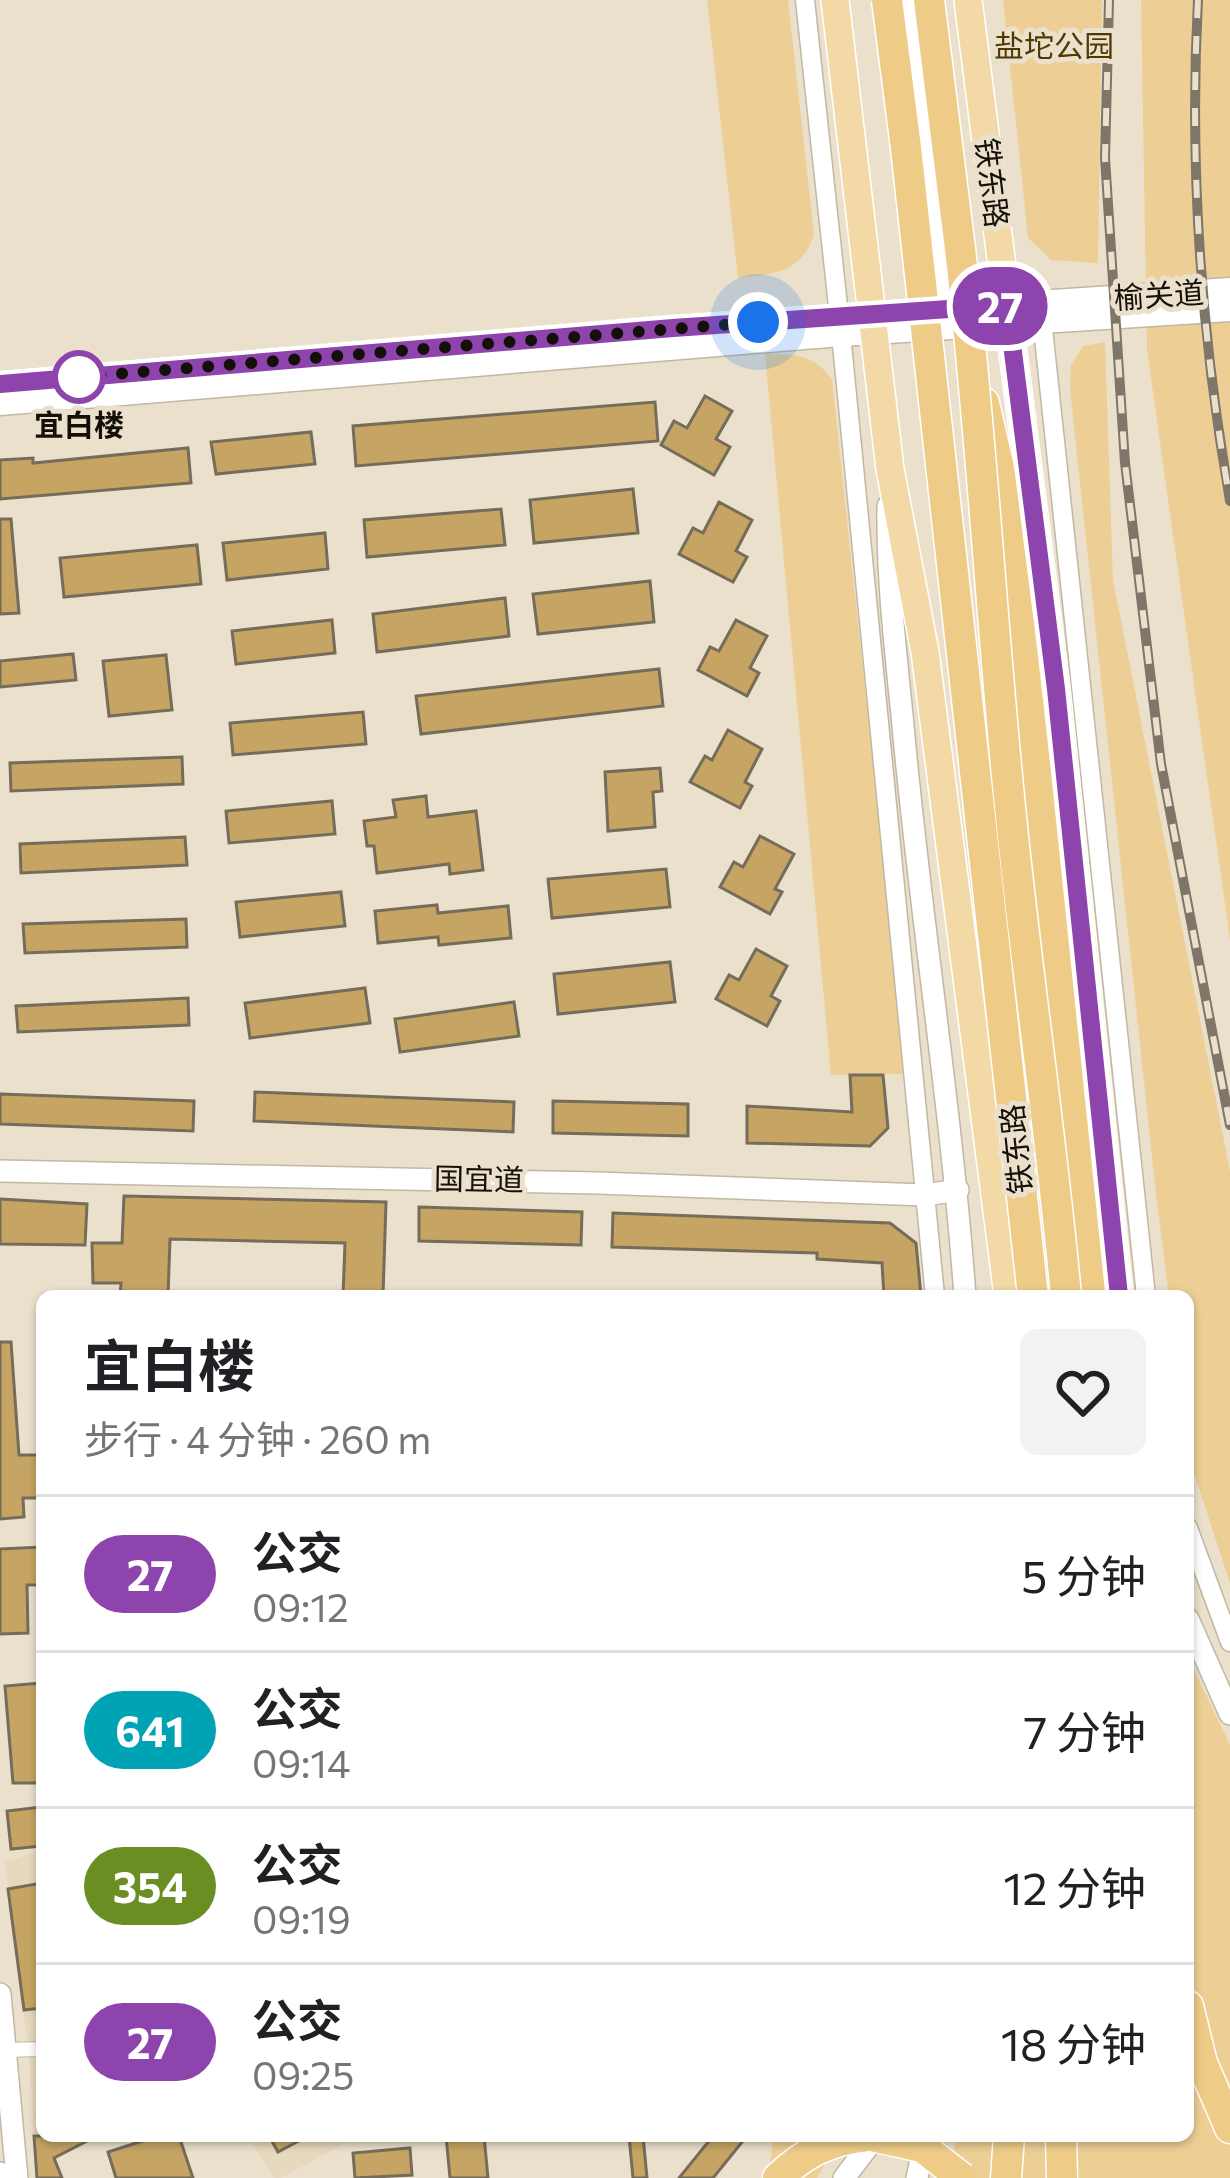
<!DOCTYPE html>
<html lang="zh">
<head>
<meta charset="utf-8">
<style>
	:root { --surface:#fff; --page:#f2f2f2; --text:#202124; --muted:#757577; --line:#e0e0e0 }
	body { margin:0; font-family:Commissioner,"Noto Sans SC",sans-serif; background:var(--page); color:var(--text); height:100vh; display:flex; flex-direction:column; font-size:45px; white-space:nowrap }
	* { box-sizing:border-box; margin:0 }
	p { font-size:39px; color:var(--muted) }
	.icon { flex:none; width:66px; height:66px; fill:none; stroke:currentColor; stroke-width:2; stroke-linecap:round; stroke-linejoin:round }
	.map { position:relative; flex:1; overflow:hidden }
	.details { position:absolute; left:36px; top:1290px; width:1158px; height:852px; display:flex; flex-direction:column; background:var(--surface); border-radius:18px; box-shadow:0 3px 9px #0004 }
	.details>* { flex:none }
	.badge { padding:0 24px; border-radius:39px; font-size:42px; line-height:78px }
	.you { position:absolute; width:60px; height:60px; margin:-30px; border:9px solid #fff; border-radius:50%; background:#1a73e8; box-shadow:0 0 0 18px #1a73e833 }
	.map>.badge { position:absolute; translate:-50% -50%; box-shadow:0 0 0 6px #fff }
	.round { display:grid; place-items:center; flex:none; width:126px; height:126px; border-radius:18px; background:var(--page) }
	.head { display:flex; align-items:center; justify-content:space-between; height:204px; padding:0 48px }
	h1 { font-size:57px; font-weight:700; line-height:90px }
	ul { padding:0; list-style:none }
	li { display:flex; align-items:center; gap:36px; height:156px; padding:0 48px; border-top:3px solid var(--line) }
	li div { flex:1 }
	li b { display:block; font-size:45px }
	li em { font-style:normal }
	li .badge { min-width:132px; font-weight:700; text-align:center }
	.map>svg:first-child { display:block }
	.built { fill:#e7d9bd }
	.green { fill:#edcf95 }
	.building { fill:#c6a564; stroke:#756c59; stroke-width:3 }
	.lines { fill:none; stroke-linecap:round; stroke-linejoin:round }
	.pedestrian-casing { stroke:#c1b7a3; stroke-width:16 }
	.minor-casing { stroke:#c1b7a3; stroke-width:21 }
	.tertiary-casing { stroke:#c1b7a3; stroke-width:24 }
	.secondary-casing { stroke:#c1b7a3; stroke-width:27 }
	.primary-casing { stroke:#fff; stroke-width:30 }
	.trunk-casing { stroke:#fff; stroke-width:33 }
	.pedestrian { stroke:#fff; stroke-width:14 }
	.minor { stroke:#fff; stroke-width:18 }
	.tertiary { stroke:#fff; stroke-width:21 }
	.secondary { stroke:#fff; stroke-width:24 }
	.primary { stroke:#f2d9a6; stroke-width:27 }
	.trunk { stroke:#ec8; stroke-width:30 }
	.rail-casing { stroke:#7e7669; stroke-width:10 }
	.rail { stroke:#ebe0cc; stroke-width:6; stroke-dasharray:18; stroke-linecap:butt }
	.trunk-bridge-casing { stroke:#fff; stroke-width:33; stroke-linecap:butt }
	.trunk-bridge { stroke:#ec8; stroke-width:30 }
	.line-casing { stroke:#fff; stroke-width:27 }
	.line { stroke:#8e44ad; stroke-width:18 }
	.walk { stroke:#141009; stroke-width:12; stroke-dasharray:0 21.6 }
	.stop-dot { fill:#fff; stroke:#8e44ad; stroke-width:6 }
	.labels { text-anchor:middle; stroke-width:10; stroke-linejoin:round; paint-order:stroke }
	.park-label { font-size:30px; fill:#503a01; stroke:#ebe0cc }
	.street-label { font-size:30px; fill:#141009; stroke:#ebe0cc }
	.stop-label { font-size:30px; font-weight:bold; fill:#141009; stroke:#ebe0cc }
</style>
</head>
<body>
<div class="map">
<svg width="1230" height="2178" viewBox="0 0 1230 2178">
	<rect width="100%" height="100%" fill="#ebe0cc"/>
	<!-- built -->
	<g class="built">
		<path d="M42 1850V2136H97L36 2167 30 2065 5 1862Z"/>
		<path d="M248 2136H358L281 2178H274Z"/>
	</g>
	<!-- green -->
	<g class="green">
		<path d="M707 0H788L814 235C801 273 774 274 738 278Z"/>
		<path d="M1003 0H1102L1098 263 1051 260 1028 238Z"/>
		<path d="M1141 0H1230V940L1147 350Z"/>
		<path d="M1105 342 1113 580 1230 1171V1583L1191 1464 1188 1296H1169L1156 1194 1070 389 1071 365 1083 346Z"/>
		<path d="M765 354C795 354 813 354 832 379L906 1074 831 1075Z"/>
		<path d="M1188 1657 1230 1745V2178H945L958 2136H1188Z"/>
		<path d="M773 2136H841L817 2178H769Z"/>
	</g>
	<!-- building -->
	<g class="building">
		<path d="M705 396 732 411 716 439 730 447 714 475 661 445 674 421 687 428Z"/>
		<path d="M655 402 658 441 356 466 353 426Z"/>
		<path d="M311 432 315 464 216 474 211 442Z"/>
		<path d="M188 448 191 483 0 499V460L33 458V463Z"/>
		<path d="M633 489 638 533 534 543 530 500Z"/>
		<path d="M719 502 752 520 736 551 747 557 733 582 679 554 693 528 703 533Z"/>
		<path d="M501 509 505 545 367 557 364 520Z"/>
		<path d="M0 519H11L19 613 0 614Z"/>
		<path d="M325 533 328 569 227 580 223 543Z"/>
		<path d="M197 545 201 584 64 597 60 558Z"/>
		<path d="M650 581 654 622 538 634 533 594Z"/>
		<path d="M505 598 509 636 377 652 373 614Z"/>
		<path d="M332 620 335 653 236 664 232 631Z"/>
		<path d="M736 620 767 636 750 668 759 673 747 696 698 670 710 647 719 651Z"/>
		<path d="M73 654 76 680 0 687V661Z"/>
		<path d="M166 655 172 710 109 716 103 661Z"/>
		<path d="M659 669 663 706 421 734 416 696Z"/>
		<path d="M363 712 366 744 233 755 230 723Z"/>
		<path d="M728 730 762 749 745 782 752 786 740 808 690 782 705 756 712 760Z"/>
		<path d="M182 757 183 784 11 791 10 763Z"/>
		<path d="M660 768 662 791 653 792 655 827 608 831 605 772Z"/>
		<path d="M426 796 428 817 476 811 483 870 450 874 449 864 377 873 374 846H367L364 821 396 817 393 800Z"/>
		<path d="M332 801 335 834 229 843 226 811Z"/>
		<path d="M760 836 794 854 775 889 782 892 770 914 720 887 734 862 743 867Z"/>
		<path d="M185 837 187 865 21 873 20 844Z"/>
		<path d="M666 869 670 907 552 918 548 879Z"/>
		<path d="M341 892 345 926 240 937 236 902Z"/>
		<path d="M437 905 438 913 508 906 511 938 439 945 438 937 378 943 375 911Z"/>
		<path d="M186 919 187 947 25 953 23 924Z"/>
		<path d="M756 949 787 966 771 996 780 1001 767 1026 716 999 729 975 739 980Z"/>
		<path d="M670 962 675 1002 558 1014 554 974Z"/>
		<path d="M365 988 370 1023 250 1038 245 1003Z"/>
		<path d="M188 998 189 1025 18 1032 16 1006Z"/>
		<path d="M514 1002 519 1036 400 1052 395 1019Z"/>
		<path d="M850 1075H883L888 1128 870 1146 747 1143V1106L852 1112Z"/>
		<path d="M255 1092 514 1102 513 1132 254 1121Z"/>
		<path d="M0 1094 194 1101 193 1131 0 1124Z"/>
		<path d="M553 1101 688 1104V1136L553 1133Z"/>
		<path d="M124 1196 386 1202 383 1296H343L345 1243 170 1239 168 1296H120L121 1283H93L92 1243H122Z"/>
		<path d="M0 1199 87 1204 85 1245 0 1244Z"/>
		<path d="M419 1207 582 1212 581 1245 419 1241Z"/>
		<path d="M613 1213 890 1223 916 1243 921 1296H884L882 1263 817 1259V1253L612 1247Z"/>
		<path d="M0 1342H11L19 1455H42V1498H23L24 1517 0 1519Z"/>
		<path d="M42 1547V1585H27L28 1633 0 1634V1549Z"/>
		<path d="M42 1683V1783H13L5 1686Z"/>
		<path d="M42 1807V1846L11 1849 7 1811Z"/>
		<path d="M42 1883V2008L24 2010 8 1889Z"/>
		<path d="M34 2136H97L54 2158 62 2178H37Z"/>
		<path d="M158 2136H179L193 2178H116L108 2152Z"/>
		<path d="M269 2136H308L278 2152Z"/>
		<path d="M446 2136H484L488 2178H450Z"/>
		<path d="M629 2136H643L647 2178H633Z"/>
		<path d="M713 2136H747L713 2178H679Z"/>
		<path d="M410 2148 412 2175 355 2178 353 2153Z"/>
	</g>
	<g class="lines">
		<!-- pedestrian casing -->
		<g class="pedestrian-casing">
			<path id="pedestrian" d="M5 2050 42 2049"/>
		</g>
		<!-- minor casing -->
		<g class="minor-casing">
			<g id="minor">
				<path d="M805 0 841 334 935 1296"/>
				<path d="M910 0 949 308"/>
				<path d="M1041 310 1146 1296"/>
				<path d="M1188 1528 1230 1642"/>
			</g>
		</g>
		<!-- tertiary casing -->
		<g class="tertiary-casing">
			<g id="tertiary">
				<path d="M888 506C887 576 895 646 902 715 919 909 951 1102 965 1296"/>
				<path d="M0 1171 598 1183 925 1195 958 1190"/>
				<path d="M1188 1619 1230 1714"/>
				<path d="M0 1994 17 2178"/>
				<path d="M0 2173V2178"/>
				<path d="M844 2178 876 2136"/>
				<path d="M917 2178 926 2137"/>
			</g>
		</g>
		<!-- secondary casing -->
		<g class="secondary-casing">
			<g id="secondary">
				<path d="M0 384 716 325 1230 290"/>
				<path d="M0 403 841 334 1230 309"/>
			</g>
		</g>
		<!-- primary casing -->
		<g class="primary-casing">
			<g id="primary">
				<path d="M835 0 890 469 925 652 1008 1296"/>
				<path d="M968 0 1056 689 1119 1296"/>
			</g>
		</g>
		<!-- trunk casing -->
		<g class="trunk-casing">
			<g id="trunk">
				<path d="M929 0 960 249"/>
				<path d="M984 403 1002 481 1014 577 1095 1296"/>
				<path d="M1188 2006 1202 2063 1230 2128"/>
				<path d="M1061 2136 1062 2178"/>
				<path d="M778 2178C805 2152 830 2140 867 2136"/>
				<path d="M1006 2178 1009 2136"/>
			</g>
		</g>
		<!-- pedestrian -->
		<use href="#pedestrian" class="pedestrian"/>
		<!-- minor -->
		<use href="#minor" class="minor"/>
		<!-- tertiary -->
		<use href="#tertiary" class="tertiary"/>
		<!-- secondary -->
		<use href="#secondary" class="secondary"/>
		<!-- primary -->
		<use href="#primary" class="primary"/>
		<!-- trunk -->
		<use href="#trunk" class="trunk"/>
		<!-- rail casing -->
		<g class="rail-casing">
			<g id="rail">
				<path d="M1109 0 1105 158 1125 463 1161 764 1230 1125"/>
				<path d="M1198 0C1189 168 1201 335 1230 501"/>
			</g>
		</g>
		<!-- rail -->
		<use href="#rail" class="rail"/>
		<!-- trunk-bridge casing -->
		<g class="trunk-bridge-casing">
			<g id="trunk-bridge">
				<path d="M887 0 906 148 1033 1296"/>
				<path d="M960 249C983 444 992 640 1013 836 1029 990 1052 1142 1066 1296"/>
				<path d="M872 2136 922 2147 962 2178"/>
			</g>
		</g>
		<!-- trunk-bridge -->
		<use href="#trunk-bridge" class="trunk-bridge"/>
	</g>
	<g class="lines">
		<!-- line casing -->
		<g class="line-casing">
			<path id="line" d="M0 384 673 328 1007 305 1056 689 1119 1296"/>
		</g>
		<!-- line -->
		<use href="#line" class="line"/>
		<!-- walk -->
		<path class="walk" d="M79 377 758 322"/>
	</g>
	<!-- markers -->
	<circle class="stop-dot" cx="79" cy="377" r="24"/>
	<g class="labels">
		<!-- park labels -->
		<g class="park-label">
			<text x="1054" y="57">盐坨公园</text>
		</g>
		<!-- street labels -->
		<g class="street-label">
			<text transform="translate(991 183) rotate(83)" y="10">铁东路</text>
			<text transform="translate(1159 296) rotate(-4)" y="10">榆关道</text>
			<text transform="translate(1017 1149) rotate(-96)" y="10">铁东路</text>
			<text transform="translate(479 1180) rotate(1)" y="10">国宜道</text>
		</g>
		<!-- stop labels -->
		<g class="stop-label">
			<text x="79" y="436">宜白楼</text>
		</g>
	</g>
</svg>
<div class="you" style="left:758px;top:322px"></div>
<b class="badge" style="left:1000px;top:306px;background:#8e44ad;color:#fff">27</b>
<section class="details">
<div class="head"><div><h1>宜白楼</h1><p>步行 · 4 分钟 · 260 m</p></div><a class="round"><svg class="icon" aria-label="heart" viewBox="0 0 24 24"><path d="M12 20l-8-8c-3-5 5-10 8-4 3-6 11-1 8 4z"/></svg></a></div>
<ul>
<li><span class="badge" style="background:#8e44ad;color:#fff">27</span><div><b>公交</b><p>09:12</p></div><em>5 分钟</em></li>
<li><span class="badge" style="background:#00a3b4;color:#fff">641</span><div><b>公交</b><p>09:14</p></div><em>7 分钟</em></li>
<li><span class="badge" style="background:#6b8e23;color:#fff">354</span><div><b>公交</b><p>09:19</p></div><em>12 分钟</em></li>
<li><span class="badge" style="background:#8e44ad;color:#fff">27</span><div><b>公交</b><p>09:25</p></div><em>18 分钟</em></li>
</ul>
</section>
</div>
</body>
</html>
